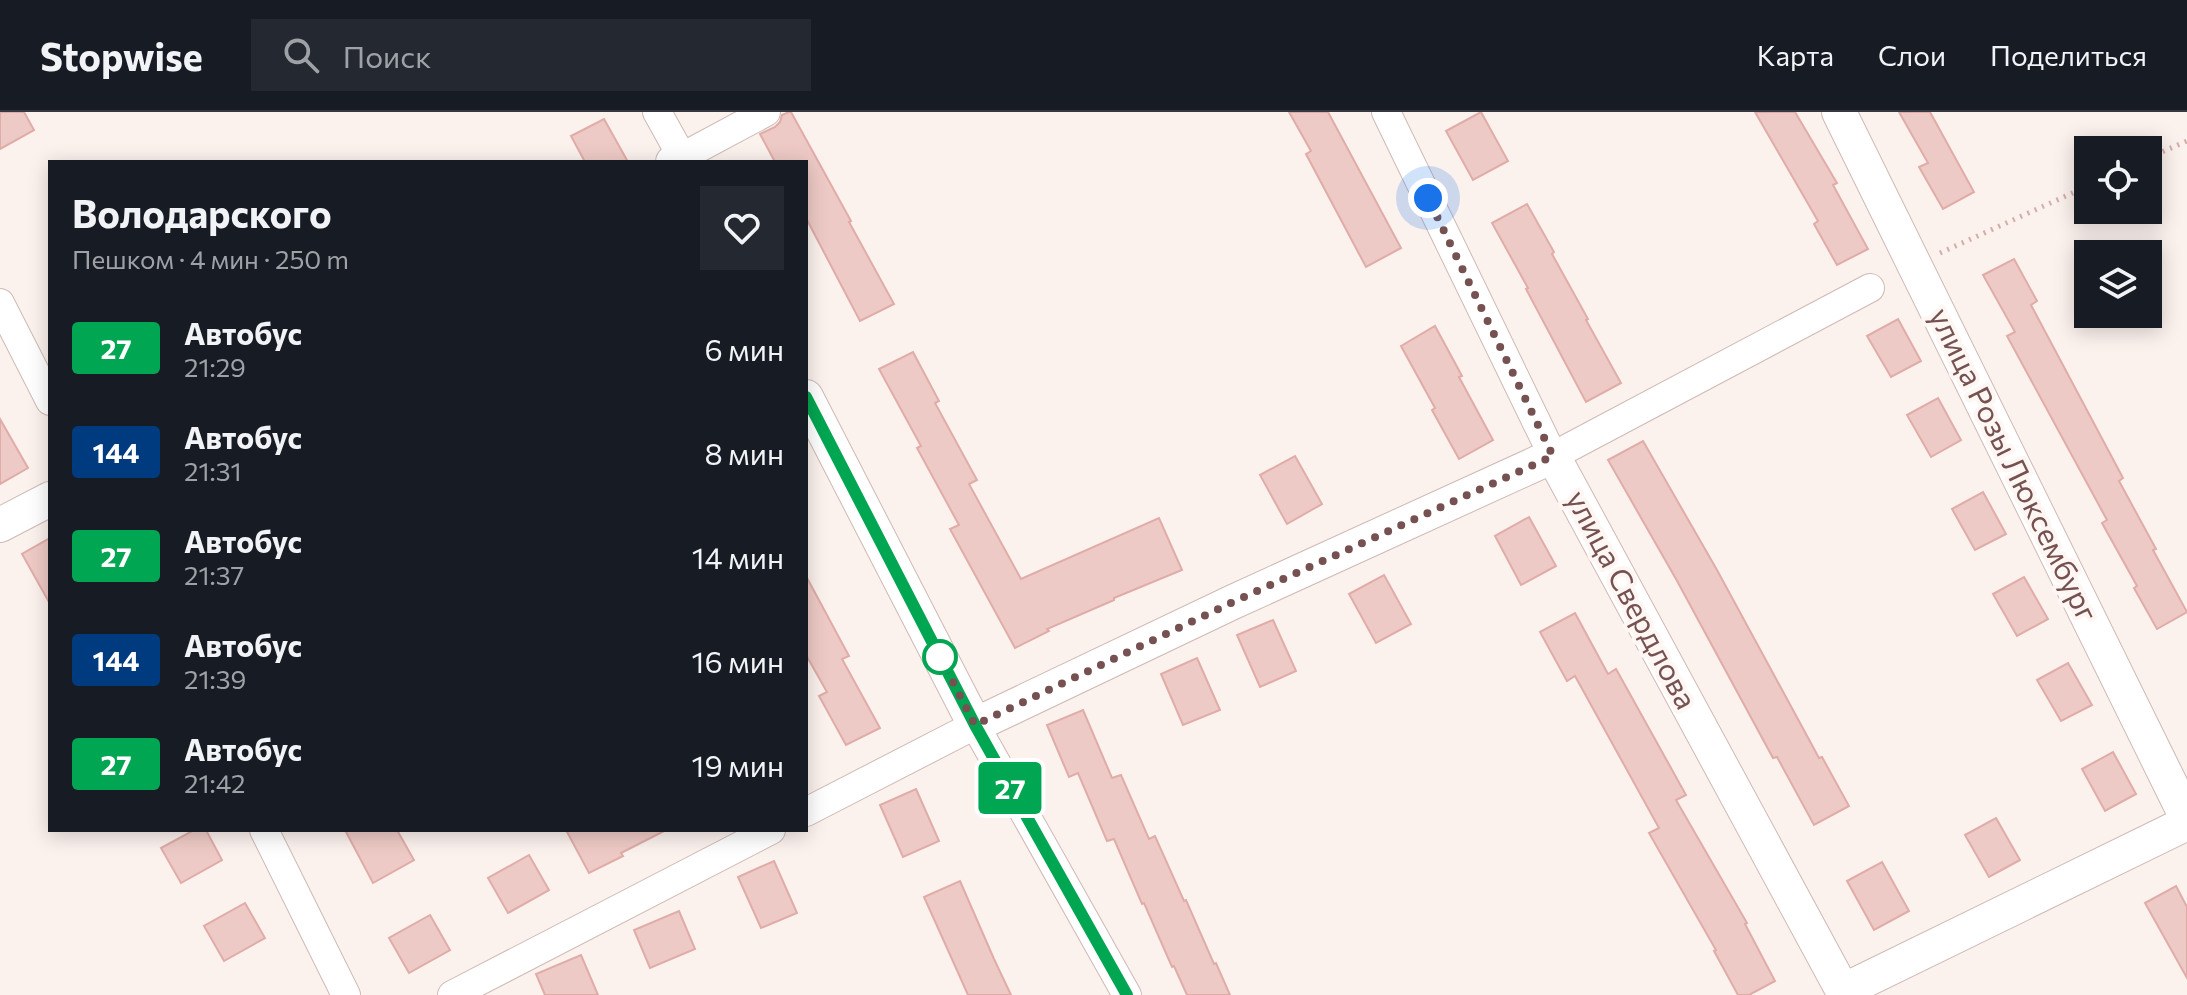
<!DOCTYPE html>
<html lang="ru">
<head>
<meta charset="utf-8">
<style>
	:root { --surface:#171b24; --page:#242831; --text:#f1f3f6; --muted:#9ea1a6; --line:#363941 }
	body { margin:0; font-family:Commissioner,sans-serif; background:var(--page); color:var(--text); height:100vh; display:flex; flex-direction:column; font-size:30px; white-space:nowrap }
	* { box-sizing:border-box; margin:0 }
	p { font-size:26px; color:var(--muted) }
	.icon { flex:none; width:44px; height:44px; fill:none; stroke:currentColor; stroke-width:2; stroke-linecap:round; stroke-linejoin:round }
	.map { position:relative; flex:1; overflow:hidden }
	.panel { position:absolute; left:48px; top:48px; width:760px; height:672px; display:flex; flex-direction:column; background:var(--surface); border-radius:0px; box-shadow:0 4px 20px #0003 }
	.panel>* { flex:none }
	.badge { padding:0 16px; border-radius:6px; font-size:28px; line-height:52px }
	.fabs { position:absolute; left:2074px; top:24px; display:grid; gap:16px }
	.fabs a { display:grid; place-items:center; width:88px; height:88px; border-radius:0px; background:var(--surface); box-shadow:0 4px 20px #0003; font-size:40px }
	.you { position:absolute; width:40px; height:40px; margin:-20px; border:6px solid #fff; border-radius:50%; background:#1a73e8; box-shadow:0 0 0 12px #1a73e833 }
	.map>.badge { position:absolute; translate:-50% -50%; box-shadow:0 0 0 4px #fff }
	.round { display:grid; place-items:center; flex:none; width:84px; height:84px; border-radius:0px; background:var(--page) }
	.summary { display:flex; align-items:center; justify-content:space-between; height:136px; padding:0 24px }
	h1 { font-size:38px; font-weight:700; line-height:60px }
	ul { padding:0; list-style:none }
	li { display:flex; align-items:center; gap:24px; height:104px; padding:0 24px }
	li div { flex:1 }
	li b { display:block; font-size:30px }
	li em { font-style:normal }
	li .badge { min-width:88px; font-weight:700; text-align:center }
	header { display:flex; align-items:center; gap:48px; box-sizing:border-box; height:112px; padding:0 40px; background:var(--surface); border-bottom:2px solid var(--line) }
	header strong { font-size:38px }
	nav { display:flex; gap:44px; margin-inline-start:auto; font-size:28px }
	.search { width:560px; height:72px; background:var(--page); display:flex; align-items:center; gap:20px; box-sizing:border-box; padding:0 28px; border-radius:0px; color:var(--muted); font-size:30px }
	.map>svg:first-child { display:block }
	.building { fill:#eecac6; stroke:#e0aca8; stroke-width:2 }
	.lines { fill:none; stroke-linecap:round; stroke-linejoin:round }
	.minor-casing { stroke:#cfb9b5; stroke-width:30 }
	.tertiary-casing { stroke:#cfb9b5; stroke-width:36 }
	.path { stroke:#d4ada9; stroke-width:5; stroke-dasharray:2 6; stroke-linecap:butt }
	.minor { stroke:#fff; stroke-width:28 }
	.tertiary { stroke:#fff; stroke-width:34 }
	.line-casing { stroke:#fff; stroke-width:18 }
	.line { stroke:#00a651; stroke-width:12 }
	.walk { stroke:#755251; stroke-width:8; stroke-dasharray:0 14.4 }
	.stop-dot { fill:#fff; stroke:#00a651; stroke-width:4 }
	.labels { text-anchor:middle; stroke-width:8; stroke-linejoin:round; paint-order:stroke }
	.street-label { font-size:30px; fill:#755251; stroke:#fef6f3 }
</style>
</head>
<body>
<header>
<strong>Stopwise</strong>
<div class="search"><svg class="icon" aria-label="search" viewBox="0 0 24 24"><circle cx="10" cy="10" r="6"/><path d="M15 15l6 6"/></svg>Поиск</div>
<nav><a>Карта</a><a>Слои</a><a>Поделиться</a></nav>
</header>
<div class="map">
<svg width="2187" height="883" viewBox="0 0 2187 883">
	<rect width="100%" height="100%" fill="#fbf1ed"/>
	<!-- building -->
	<g class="building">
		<path d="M0 0H24L34 18 0 37Z"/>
		<path d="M789 0H791L851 109 849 110 894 192 860 209 806 106V50H775L760 22 775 15 780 10 782 3Z"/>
		<path d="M1289 0H1328L1401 136 1366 155 1306 42 1311 39Z"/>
		<path d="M1481 0 1508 49 1473 68 1446 19Z"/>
		<path d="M1755 0H1795L1837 71 1833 73 1868 137 1837 153 1814 112 1818 109Z"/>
		<path d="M1899 0H1930L1974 80 1943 97 1919 55 1928 51Z"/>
		<path d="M604 7 628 50H585L571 24Z"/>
		<path d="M1527 92 1554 140 1552 142 1588 207 1586 208 1621 271 1586 290 1526 177 1528 176 1492 111Z"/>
		<path d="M2014 147 2037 189 2031 193 2123 366 2119 369 2156 437 2153 438 2187 500 2157 517 2134 476 2137 474 2102 411 2107 408 2007 224 2015 220 1983 163Z"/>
		<path d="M1898 207 1921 249 1891 265 1867 224Z"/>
		<path d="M1435 214 1462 264 1459 265 1493 328 1459 347 1432 298 1435 296 1401 234Z"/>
		<path d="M913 240 939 289 935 291 977 368 969 372 1021 467 1159 406 1182 458 1114 486V488L1047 517 1049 519 1015 536 950 417 959 413 917 336 921 334 879 257Z"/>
		<path d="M1938 286 1961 328 1931 345 1907 303Z"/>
		<path d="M0 307 28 356 0 372Z"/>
		<path d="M1643 329 1717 458 1819 646 1822 645 1849 694 1814 713 1777 645 1773 646 1676 467 1608 348Z"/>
		<path d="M1295 344 1322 392 1287 412 1260 363Z"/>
		<path d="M1983 380 2006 422 1975 438 1952 397Z"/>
		<path d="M1529 405 1556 454 1521 473 1495 424Z"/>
		<path d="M50 426V492L22 442Z"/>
		<path d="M1384 463 1411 512 1376 531 1349 482Z"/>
		<path d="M806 464 849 544 842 547 880 616 846 633 819 584 827 580 806 543Z"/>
		<path d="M2024 465 2048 507 2017 524 1993 482Z"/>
		<path d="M1575 501 1608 562 1616 557 1686 683 1676 688 1747 811 1745 812 1775 869 1749 883H1738L1714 839 1716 838 1649 721 1659 716 1575 564 1567 569 1540 520Z"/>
		<path d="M1273 508 1296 559 1260 575 1237 523Z"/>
		<path d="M1197 546 1220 598 1183 613 1161 562Z"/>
		<path d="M2068 551 2092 593 2061 609 2037 568Z"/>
		<path d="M1083 598 1112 666 1121 663 1149 727 1155 724 1184 789 1186 788 1214 852 1216 851 1230 883H1187L1174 854 1172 855 1144 791 1142 792 1114 727 1107 729 1078 661 1069 665 1047 613Z"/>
		<path d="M2113 640 2136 682 2105 699 2082 657Z"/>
		<path d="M916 677 939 729 903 745 880 693Z"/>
		<path d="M1996 706 2020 748 1989 765 1965 723Z"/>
		<path d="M194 718H206L222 748 181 771 161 736Z"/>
		<path d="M345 718H397L414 748 373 771Z"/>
		<path d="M566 718H666L621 741 623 744 589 761Z"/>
		<path d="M529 743 549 778 508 801 488 766Z"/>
		<path d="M774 749 797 801 761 816 738 765Z"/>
		<path d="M1882 750 1909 799 1874 818 1847 769Z"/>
		<path d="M960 769 994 847 1011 883H968L947 836 924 785Z"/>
		<path d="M2176 774 2187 795V866L2145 791Z"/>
		<path d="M245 791 265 826 224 849 204 814Z"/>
		<path d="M679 799 695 837 650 856 634 818Z"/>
		<path d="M430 803 450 838 409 861 389 826Z"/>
		<path d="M581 843 598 883H545L536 862Z"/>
	</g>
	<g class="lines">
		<!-- minor casing -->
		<g class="minor-casing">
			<g id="minor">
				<path d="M657 0 682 45 766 0"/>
				<path d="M1386 0 1553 344 1870 176"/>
				<path d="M0 191 50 289"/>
				<path d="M806 700 975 613 1127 883"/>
				<path d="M264 718 346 883"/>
				<path d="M452 883 771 718"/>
			</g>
		</g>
		<!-- tertiary casing -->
		<g class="tertiary-casing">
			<g id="tertiary">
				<path d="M1839 0 2187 706"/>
				<path d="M673 50 682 45 685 50"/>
				<path d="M806 285 975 613 1233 490 1553 344 1843 879 2187 711"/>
				<path d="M0 413 50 387"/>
			</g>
		</g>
		<!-- path -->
		<g class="path">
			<path d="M2148 46 2187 29"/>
			<path d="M1940 141 2088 74"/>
		</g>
		<!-- minor -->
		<use href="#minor" class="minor"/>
		<!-- tertiary -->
		<use href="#tertiary" class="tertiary"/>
	</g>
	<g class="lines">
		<!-- line casing -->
		<g class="line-casing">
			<path id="line" d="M806 285 975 613 1127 883"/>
		</g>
		<!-- line -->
		<use href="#line" class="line"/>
		<!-- walk -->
		<path class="walk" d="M940 545 975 613 1233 490 1553 344 1428 86"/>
	</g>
	<!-- markers -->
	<circle class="stop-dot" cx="940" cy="545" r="16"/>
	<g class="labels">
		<!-- street labels -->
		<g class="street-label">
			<text transform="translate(2013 353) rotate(64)" y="10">улица Розы Люксембург</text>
			<text transform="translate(1631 488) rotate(62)" y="10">улица Свердлова</text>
		</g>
	</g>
</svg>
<div class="fabs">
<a><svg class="icon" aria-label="locate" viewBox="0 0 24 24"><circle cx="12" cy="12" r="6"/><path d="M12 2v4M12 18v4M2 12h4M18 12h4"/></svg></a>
<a><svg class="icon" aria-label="layers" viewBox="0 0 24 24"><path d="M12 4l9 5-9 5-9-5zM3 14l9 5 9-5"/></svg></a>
</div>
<div class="you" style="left:1428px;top:86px"></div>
<b class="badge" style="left:1010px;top:676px;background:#00a651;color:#fff">27</b>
<section class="panel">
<div class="summary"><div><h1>Володарского</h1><p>Пешком · 4 мин · 250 m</p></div><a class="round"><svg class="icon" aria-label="heart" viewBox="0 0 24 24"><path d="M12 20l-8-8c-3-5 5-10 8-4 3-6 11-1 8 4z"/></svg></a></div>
<ul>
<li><span class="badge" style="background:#00a651;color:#fff">27</span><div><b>Автобус</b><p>21:29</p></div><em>6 мин</em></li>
<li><span class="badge" style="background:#003b80;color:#fff">144</span><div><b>Автобус</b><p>21:31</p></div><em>8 мин</em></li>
<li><span class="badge" style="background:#00a651;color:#fff">27</span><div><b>Автобус</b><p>21:37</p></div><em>14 мин</em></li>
<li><span class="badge" style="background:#003b80;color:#fff">144</span><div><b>Автобус</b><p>21:39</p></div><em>16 мин</em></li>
<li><span class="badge" style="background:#00a651;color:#fff">27</span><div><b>Автобус</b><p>21:42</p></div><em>19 мин</em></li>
</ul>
</section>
</div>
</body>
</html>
